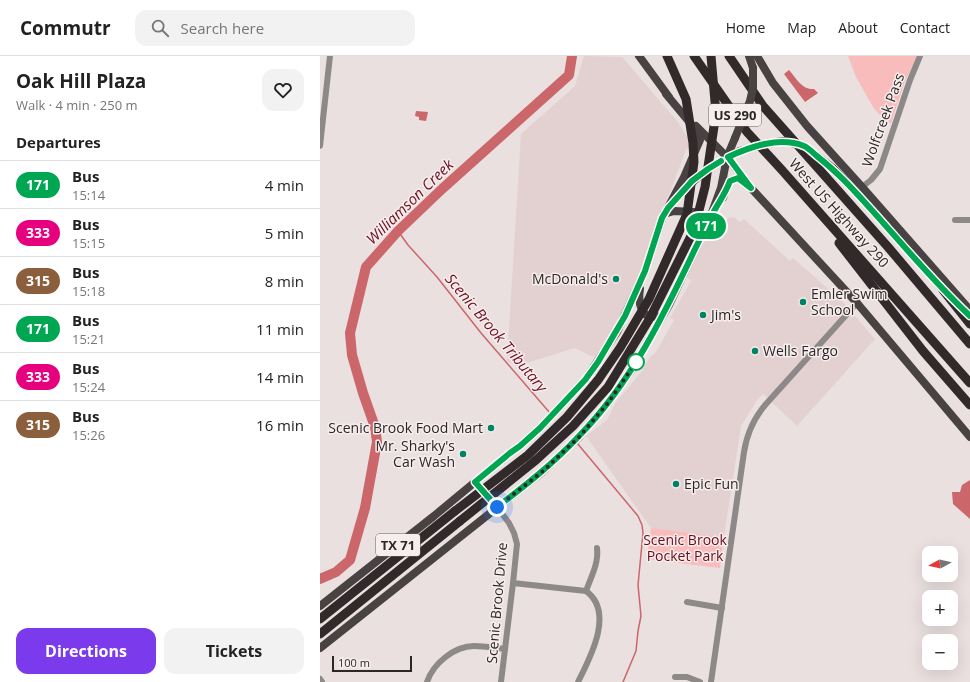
<!DOCTYPE html>
<html lang="en">
<head>
<meta charset="utf-8">
<style>
	:root { --surface:#fff; --page:#f2f2f2; --text:#222; --muted:#767676; --line:#e0e0e0; --accent:#7c3aed }
	body { margin:0; font-family:"Open Sans",sans-serif; background:var(--page); color:var(--text); height:100vh; display:flex; flex-direction:column; font-size:15px; white-space:nowrap }
	* { box-sizing:border-box; margin:0 }
	p { font-size:13px; color:var(--muted) }
	.icon { flex:none; width:22px; height:22px; fill:none; stroke:currentColor; stroke-width:2; stroke-linecap:round; stroke-linejoin:round }
	.map { position:relative; flex:1; overflow:hidden }
	.details { display:flex; flex-direction:column; background:var(--surface); width:320px }
	.details>* { flex:none }
	.badge { padding:0 8px; border-radius:13px; font-size:14px; line-height:26px }
	.needle { width:26px; rotate:262deg }
	.controls { position:absolute; left:602px; top:490px; display:grid; gap:8px }
	.controls a { display:grid; place-items:center; width:36px; height:36px; border-radius:8px; background:var(--surface); box-shadow:0 4px 16px #0002; font-size:20px }
	.scale { position:absolute; left:12px; bottom:10px; width:80px; box-sizing:border-box; padding-left:4px; border:2px solid #2b2727; border-top:0; font-size:11px; line-height:14px; white-space:nowrap; color:#2b2727; -webkit-text-stroke:3px #f7eded; paint-order:stroke }
	.you { position:absolute; width:20px; height:20px; margin:-10px; border:3px solid #fff; border-radius:50%; background:#1a73e8; box-shadow:0 0 0 6px #1a73e833 }
	.map>.badge { position:absolute; translate:-50% -50%; box-shadow:0 0 0 2px #fff }
	h2 { padding:0 16px; font-size:15px; line-height:36px }
	.round { display:grid; place-items:center; flex:none; width:42px; height:42px; border-radius:12px; background:var(--page) }
	.overview { display:flex; align-items:center; justify-content:space-between; height:68px; padding:0 16px }
	h1 { font-size:19px; font-weight:700; line-height:30px }
	.button { display:flex; gap:8px; margin-top:auto; padding:8px 16px }
	.button a { flex:1; height:46px; border-radius:12px; background:var(--accent); color:#fff; font-size:16px; font-weight:700; line-height:46px; text-align:center }
	.button a+a { background:var(--page); color:var(--text) }
	ul { padding:0; list-style:none }
	li { display:flex; align-items:center; gap:12px; height:48px; padding:0 16px; border-top:1px solid var(--line) }
	li div { flex:1 }
	li b { display:block; font-size:15px }
	li em { font-style:normal }
	li .badge { min-width:44px; font-weight:700; text-align:center }
	header { display:flex; align-items:center; gap:24px; box-sizing:border-box; height:56px; padding:0 20px; background:var(--surface); border-bottom:1px solid var(--line) }
	header strong { font-size:19px }
	nav { display:flex; gap:22px; margin-inline-start:auto; font-size:14px }
	.search { width:280px; height:36px; background:var(--page); display:flex; align-items:center; gap:10px; box-sizing:border-box; padding:0 14px; border-radius:12px; color:var(--muted); font-size:15px }
	main { display:flex; flex:1; min-height:0 }
	.map>svg:first-child { display:block }
	.built { fill:#e3d1d1 }
	.green { fill:#f7bcbb }
	.water { fill:#cb666a }
	.lines { fill:none; stroke-linecap:round; stroke-linejoin:round }
	.stream { stroke:#cb666a; stroke-width:1.5 }
	.river { stroke:#cb666a; stroke-width:10 }
	.minor { stroke:#8e8989; stroke-width:6 }
	.major { stroke:#494242; stroke-width:8 }
	.highway { stroke:#322a2a; stroke-width:9 }
	.major-bridge { stroke:#494242; stroke-width:8 }
	.highway-bridge { stroke:#322a2a; stroke-width:9 }
	.line-casing { stroke:#fff; stroke-width:9 }
	.line { stroke:#00a651; stroke-width:6 }
	.walk { stroke:#2b2727; stroke-width:4; stroke-dasharray:0 7.2 }
	.poi-dot { fill:#008264; stroke:#f7eded; stroke-width:1.5 }
	.stop-dot { fill:#fff; stroke:#00a651; stroke-width:2 }
	.labels { text-anchor:middle; stroke-width:3; stroke-linejoin:round; paint-order:stroke }
	.shield { fill:#f7eded; stroke:#686262; stroke-width:1 }
	.shield-label { font-size:13px; font-weight:bold; fill:#2b2727 }
	.street-label { font-size:14px; fill:#2b2727; stroke:#f7eded }
	.poi-label { font-size:14px; fill:#2b2727; stroke:#f7eded; text-anchor:start }
	.park-label { font-size:14px; fill:#6a0b1b; stroke:#f7eded }
	.water-label { font-size:15px; font-style:italic; fill:#6c0e1d; stroke:#f7eded }
</style>
</head>
<body>
<header>
<strong>Commutr</strong>
<div class="search"><svg class="icon" aria-label="search" viewBox="0 0 24 24"><circle cx="10" cy="10" r="6"/><path d="M15 15l6 6"/></svg>Search here</div>
<nav><a>Home</a><a>Map</a><a>About</a><a>Contact</a></nav>
</header>
<main>
<section class="details">
<div class="overview"><div><h1>Oak Hill Plaza</h1><p>Walk · 4 min · 250 m</p></div><a class="round"><svg class="icon" aria-label="heart" viewBox="0 0 24 24"><path d="M12 20l-8-8c-3-5 5-10 8-4 3-6 11-1 8 4z"/></svg></a></div>
<h2>Departures</h2>
<ul>
<li><span class="badge" style="background:#00a651;color:#fff">171</span><div><b>Bus</b><p>15:14</p></div><em>4 min</em></li>
<li><span class="badge" style="background:#e6007e;color:#fff">333</span><div><b>Bus</b><p>15:15</p></div><em>5 min</em></li>
<li><span class="badge" style="background:#8b5e3c;color:#fff">315</span><div><b>Bus</b><p>15:18</p></div><em>8 min</em></li>
<li><span class="badge" style="background:#00a651;color:#fff">171</span><div><b>Bus</b><p>15:21</p></div><em>11 min</em></li>
<li><span class="badge" style="background:#e6007e;color:#fff">333</span><div><b>Bus</b><p>15:24</p></div><em>14 min</em></li>
<li><span class="badge" style="background:#8b5e3c;color:#fff">315</span><div><b>Bus</b><p>15:26</p></div><em>16 min</em></li>
</ul>
<div class="button"><a>Directions</a><a>Tickets</a></div>
</section>
<div class="map">
<svg width="650" height="626" viewBox="0 0 650 626">
	<rect width="100%" height="100%" fill="#eae0df"/>
	<!-- built -->
	<g class="built">
		<path d="M264 0 302 1 358 66 366 79 380 84 366 94 313 233 286 293 273 301 255 292 197 310 187 305 201 78 255 30Z"/>
		<path d="M410 161 415 162 420 166 424 163 470 205 473 202 521 244 555 283 477 370 443 338 437 344 421 370 404 481 331 472 266 380 287 364 296 346 322 315 330 301 336 296 354 264 350 262 371 225 366 220 380 192 389 180Z"/>
	</g>
	<!-- green -->
	<g class="green">
		<path d="M528 0H597L585 25 571 67H567L553 51 536 21Z"/>
		<path d="M331 472 404 481 400 512 327 503Z"/>
	</g>
	<!-- water -->
	<g class="water">
		<path d="M469 14C476 22 482 34 494 33L498 37 485 46 464 18Z"/>
		<path d="M96 55 108 56 106 65 99 64V61L95 60Z"/>
		<path d="M650 424V463L633 448 632 436H640L642 429Z"/>
	</g>
	<g class="lines">
		<!-- stream -->
		<g class="stream">
			<path d="M78 175 88 189 117 221 161 277 230 357"/>
			<path d="M257 387 318 460 322 469 323 477 318 529 321 560 318 575 316 595 303 626"/>
		</g>
		<!-- river -->
		<path class="river" d="M0 523 16 516 30 504 45 452 57 386 55 371 43 337 32 299 30 277 46 211 78 175 122 133 249 19 252 0"/>
		<!-- minor -->
		<g class="minor">
			<path d="M0 90 10 0"/>
			<path d="M542 131 551 124 560 113 590 24 600 0"/>
			<path d="M635 164H650"/>
			<path d="M177 451 189 467 194 477 197 488 193 527 181 626"/>
			<path d="M193 527 266 535C295 556 270 602 258 626"/>
			<path d="M266 535C271 521 279 507 277 492"/>
			<path d="M367 546 402 552"/>
			<path d="M355 621H367L380 626"/>
			<path d="M0 623 2 626"/>
			<path d="M107 626C113 608 134 590 154 590 164 590 175 592 185 593"/>
			<path d="M391 626 424 396C427 377 434 362 446 348L537 247"/>
		</g>
		<!-- major -->
		<g class="major">
			<path d="M319 0 349 41"/>
			<path d="M429 0 433 12"/>
			<path d="M437 0 453 27 487 70 542 131 650 254"/>
			<path d="M376 70 407 101 431 132 537 247 650 381"/>
			<path d="M484 90 514 113 532 132 628 239"/>
			<path d="M403 142 409 125 418 122 426 128"/>
			<path d="M355 144C376 121 391 109 420 95"/>
			<path d="M344 158 354 155 374 156 380 163V181"/>
			<path d="M320 233C318 244 320 264 336 260"/>
			<path d="M0 550 114 460 190 397 200 390 220 372 265 324 297 276 325 215 342 163 364 121 380 84 376 74 346 38"/>
			<path d="M0 592 222 416 260 380 288 347 311 315 349 249 390 162 401 132 407 101 415 82"/>
		</g>
		<!-- highway -->
		<g class="highway">
			<path d="M374 0 427 76 461 113 650 327"/>
			<path d="M409 0 443 50 568 191 650 288"/>
			<path d="M519 187 603 295 650 349"/>
			<path d="M623 234 650 268"/>
			<path d="M0 563 135 455"/>
			<path d="M0 578 140 465"/>
		</g>
		<!-- major-bridge -->
		<g class="major-bridge">
			<path d="M415 82 430 45 433 32V12"/>
			<path d="M420 95 441 89 463 85 484 90"/>
		</g>
		<!-- highway-bridge -->
		<g class="highway-bridge">
			<path d="M135 455 208 399 247 361 278 324 300 292 329 243 367 158 374 106 373 87 366 43 347 0"/>
			<path d="M140 465 216 404 253 370 288 331 330 262 374 174 385 131 396 57 391 0"/>
		</g>
	</g>
	<g class="lines">
		<!-- line casing -->
		<g class="line-casing">
			<path id="line" d="M401 105 388 113 372 125 348 152 342 162 325 215 305 260 278 306 265 324 220 372 200 390 190 397 155 426 177 451C206 429 234 407 259 380 311 327 344 259 375 193 380 183 385 173 390 163 396 150 405 139 410 125L418 122 431 132 408 101C430 91 459 80 484 90 489 92 494 98 498 101 521 119 539 140 558 161 588 195 617 229 650 260"/>
		</g>
		<!-- line -->
		<use href="#line" class="line"/>
		<!-- walk -->
		<path class="walk" d="M177 451 222 416 260 380 288 347 316 306"/>
	</g>
	<!-- markers -->
	<g class="poi-dot">
		<circle cx="296" cy="223" r="4"/>
		<circle cx="483" cy="246" r="4"/>
		<circle cx="383" cy="259" r="4"/>
		<circle cx="435" cy="295" r="4"/>
		<circle cx="171" cy="372" r="4"/>
		<circle cx="143" cy="398" r="4"/>
		<circle cx="356" cy="428" r="4"/>
	</g>
	<circle class="stop-dot" cx="316" cy="306" r="8"/>
	<g class="labels">
		<!-- shield labels -->
		<g class="shield">
			<rect x="389" y="48" width="52" height="22" rx="3"/>
			<rect x="56" y="478" width="44" height="22" rx="3"/>
		</g>
		<g class="shield-label">
			<text x="415" y="64">US 290</text>
			<text x="78" y="494">TX 71</text>
		</g>
		<!-- street labels -->
		<g class="street-label">
			<text transform="translate(563 64) rotate(-70)" y="5">Wolfcreek Pass</text>
			<text transform="translate(519 157) rotate(48)" y="5">West US Highway 290</text>
			<text transform="translate(177 547) rotate(-85)" y="5">Scenic Brook Drive</text>
		</g>
		<!-- poi labels -->
		<g class="poi-label">
			<text x="288" y="228" text-anchor="end">McDonald's</text>
			<text x="491" y="243">Emler Swim<tspan x="491" dy="16">School</tspan></text>
			<text x="391" y="264">Jim's</text>
			<text x="443" y="300">Wells Fargo</text>
			<text x="163" y="377" text-anchor="end">Scenic Brook Food Mart</text>
			<text x="135" y="395" text-anchor="end">Mr. Sharky's<tspan x="135" dy="16">Car Wash</tspan></text>
			<text x="364" y="433">Epic Fun</text>
		</g>
		<!-- park labels -->
		<g class="park-label">
			<text x="365" y="489">Scenic Brook<tspan x="365" dy="16">Pocket Park</tspan></text>
		</g>
		<!-- water labels -->
		<g class="water-label">
			<text transform="translate(90 146) rotate(-44)" y="5">Williamson Creek</text>
			<text transform="translate(176 277) rotate(50)" y="5">Scenic Brook Tributary</text>
		</g>
	</g>
</svg>
<div class="controls">
<a><svg class="needle" viewBox="-14 -14 28 28"><path d="M0-13l5 13h-10z" fill="#e53935"/><path d="M0 13l5-13h-10z" fill="#767676"/></svg></a>
<a>+</a>
<a>−</a>
</div>
<div class="scale">100 m</div>
<div class="you" style="left:177px;top:451px"></div>
<b class="badge" style="left:386px;top:170px;background:#00a651;color:#fff">171</b>
</div>
</main>
</body>
</html>
